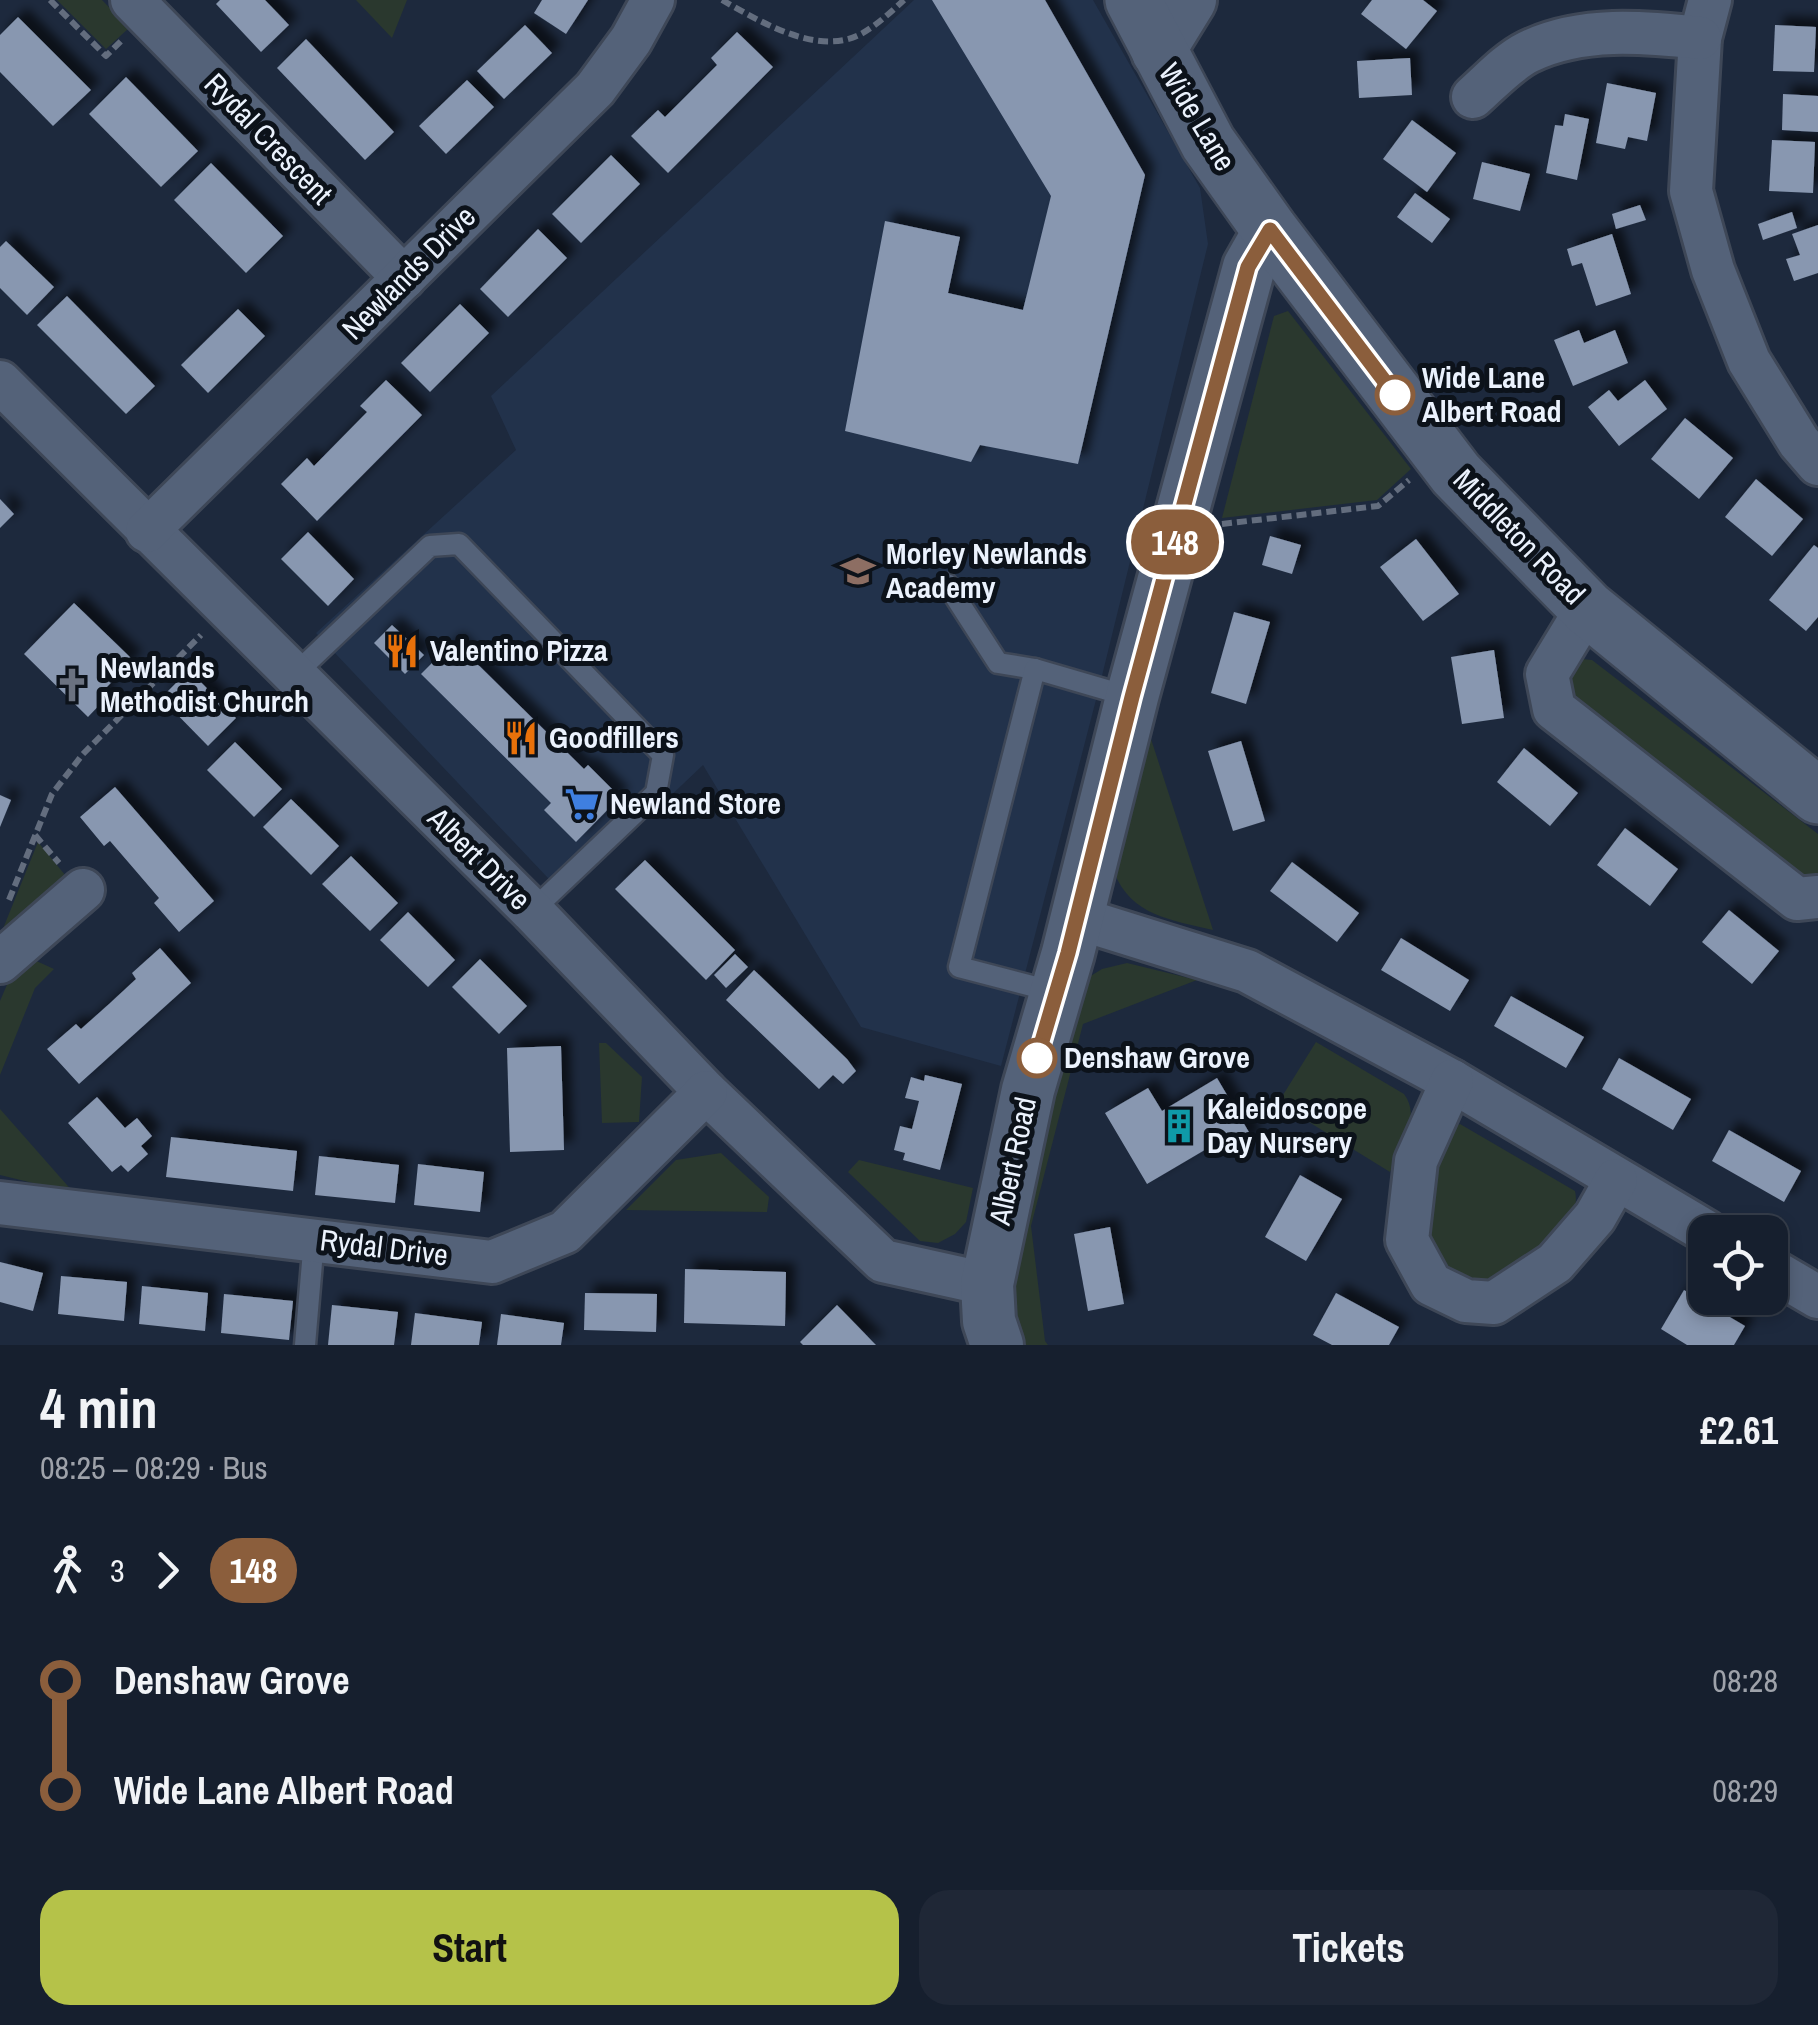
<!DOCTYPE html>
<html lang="en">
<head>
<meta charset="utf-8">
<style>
	:root { --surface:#161f2e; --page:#1f2736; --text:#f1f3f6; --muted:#9ea2aa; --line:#353d4a; --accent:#b5c249 }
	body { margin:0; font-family:"Archivo Narrow",sans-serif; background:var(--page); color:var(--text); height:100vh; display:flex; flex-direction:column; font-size:38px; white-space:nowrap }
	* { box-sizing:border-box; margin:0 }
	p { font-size:32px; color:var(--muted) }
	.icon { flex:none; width:55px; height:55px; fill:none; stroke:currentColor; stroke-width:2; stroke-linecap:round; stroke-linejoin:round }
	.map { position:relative; height:1345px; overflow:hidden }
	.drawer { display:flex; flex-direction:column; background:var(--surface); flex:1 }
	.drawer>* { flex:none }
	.badge { padding:0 20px; border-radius:32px; font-size:35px; line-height:65px }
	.fabs { position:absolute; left:1688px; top:1215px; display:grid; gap:20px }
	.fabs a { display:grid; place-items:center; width:100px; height:100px; border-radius:20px; background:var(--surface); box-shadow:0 5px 15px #0003,0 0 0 2px var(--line); font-size:50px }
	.map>.badge { position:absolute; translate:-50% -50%; box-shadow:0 0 0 5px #fff }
	.legs { display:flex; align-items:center; gap:15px; height:110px; padding:0 40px; font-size:32px }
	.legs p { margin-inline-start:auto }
	.headline { display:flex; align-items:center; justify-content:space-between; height:170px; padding:0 40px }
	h1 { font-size:55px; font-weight:800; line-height:75px }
	.cta { display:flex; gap:20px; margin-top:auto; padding:20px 40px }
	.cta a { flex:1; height:115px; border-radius:30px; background:var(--accent); color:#111; font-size:40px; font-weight:800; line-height:115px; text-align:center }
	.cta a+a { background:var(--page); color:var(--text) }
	ul { padding:0 40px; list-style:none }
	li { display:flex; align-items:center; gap:35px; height:110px; font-size:38px }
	li i { display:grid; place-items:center; width:15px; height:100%; margin:0 12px; background:currentColor }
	li i::after { content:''; width:25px; height:25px; margin:-12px; border:8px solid; border-radius:50%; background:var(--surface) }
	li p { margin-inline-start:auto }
	li:first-child i { background:linear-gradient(#0000 50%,currentColor 0) }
	li:last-child i { background:linear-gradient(currentColor 50%,#0000 0) }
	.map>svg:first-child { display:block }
	.built { fill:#22324b }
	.green { fill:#2a382e }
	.building { fill:#8897b0; filter:url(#shadow) }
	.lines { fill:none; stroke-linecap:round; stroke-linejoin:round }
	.service-casing { stroke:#3e4757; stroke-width:25 }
	.minor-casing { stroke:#3e4757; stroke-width:48 }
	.tertiary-casing { stroke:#3e4757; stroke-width:58 }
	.secondary-casing { stroke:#3e4757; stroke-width:60 }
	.path { stroke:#636d7e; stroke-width:6; stroke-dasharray:10 5; stroke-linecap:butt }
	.service { stroke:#546279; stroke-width:20 }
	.minor { stroke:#546279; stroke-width:42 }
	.tertiary { stroke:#546279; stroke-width:52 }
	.secondary { stroke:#546279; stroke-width:55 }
	.line-1-casing { stroke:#fff; stroke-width:22 }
	.line-1 { stroke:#8b5e3c; stroke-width:15 }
	.stop-1-dot { fill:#fff; stroke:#8b5e3c; stroke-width:5 }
	.labels { text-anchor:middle; stroke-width:10; stroke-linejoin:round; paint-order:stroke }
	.street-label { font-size:30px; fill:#ebf2fd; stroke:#0c121a }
	.stop-label { font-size:30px; font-weight:bold; fill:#ebf2fd; stroke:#0c121a; text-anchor:start }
	.poi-label { font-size:30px; font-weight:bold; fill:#ebf2fd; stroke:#0c121a; text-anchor:start }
</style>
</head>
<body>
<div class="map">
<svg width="1818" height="1345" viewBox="0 0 1818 1345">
	<defs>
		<filter id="shadow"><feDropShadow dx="9" dy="-9" stdDeviation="5" flood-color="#0009"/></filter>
	</defs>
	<rect width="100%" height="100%" fill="#1d293d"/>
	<!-- built -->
	<path class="built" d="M914 0H1093L1200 188 1208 244 1098 692 1001 1066 861 1027 703 765 565 896 316 633 516 450 491 396Z"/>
	<!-- green -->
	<g class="green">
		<path d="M57 0H102L129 28 106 49Z"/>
		<path d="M356 0H407L392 38Z"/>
		<path d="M1288 311 1411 469 1377 500 1222 518 1274 316Z"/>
		<path d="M1582 659 1592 660 1818 834V878L1796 874 1574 699 1569 684 1571 668Z"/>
		<path d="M1151 739 1213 930C1172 920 1131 916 1114 872L1141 743Z"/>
		<path d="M38 842 65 875 0 940V936Z"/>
		<path d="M32 959 54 969 35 988 0 1075V1001L12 973Z"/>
		<path d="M1127 963 1197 980 1083 1024 1031 1226 1045 1341 1048 1345H1020L1011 1301 1021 1214 1084 980 1102 969Z"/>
		<path d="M1316 1042 1404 1094C1422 1118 1400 1148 1390 1172L1278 1103Z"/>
		<path d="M599 1043H606L642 1077 639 1122 602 1123Z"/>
		<path d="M0 1109 74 1193 0 1175Z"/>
		<path d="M1460 1124 1575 1191C1585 1235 1513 1270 1480 1289L1424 1256 1433 1149 1445 1132Z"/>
		<path d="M721 1153 769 1197 767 1212 626 1210 676 1160Z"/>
		<path d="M859 1160 973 1188 966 1222 955 1234 938 1243 920 1241 848 1172Z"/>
	</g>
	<!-- building -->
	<g class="building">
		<path d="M220 0H265L289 25 261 52 216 4Z"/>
		<path d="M542 0H588L566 34 534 13Z"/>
		<path d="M932 0H1045L1145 175 1078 464 980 445 971 462 845 431 885 221 960 237 948 293 1023 310 1051 196Z"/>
		<path d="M1372 0H1423L1437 11 1406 49 1361 14Z"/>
		<path d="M18 17 91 90 53 126 0 72V35Z"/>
		<path d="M525 25 552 53 504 99 477 71Z"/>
		<path d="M1775 25 1816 27 1814 72 1773 71Z"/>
		<path d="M737 32 773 67 668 173 631 136 658 110 665 117 717 65 711 58Z"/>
		<path d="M306 39 394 132 365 160 277 68Z"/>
		<path d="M1410 58 1412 95 1359 98 1357 61Z"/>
		<path d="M126 77 198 151 161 187 89 114Z"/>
		<path d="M467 80 494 107 446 154 419 126Z"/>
		<path d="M1607 83 1656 93 1647 141 1628 137 1625 149 1596 143Z"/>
		<path d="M1783 94 1818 96V132L1782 130Z"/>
		<path d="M1565 114 1589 119 1577 180 1546 173 1555 125 1563 126Z"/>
		<path d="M1412 120 1456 153 1427 192 1383 159Z"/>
		<path d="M1772 140 1815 142 1813 193 1769 191Z"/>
		<path d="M611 155 640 184 581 243 552 214Z"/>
		<path d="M1482 162 1530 174 1520 211 1473 199Z"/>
		<path d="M211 163 283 236 246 273 174 200Z"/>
		<path d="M1415 193 1450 219 1432 243 1397 217Z"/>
		<path d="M1640 205 1646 220 1616 229 1612 214Z"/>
		<path d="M1792 212 1797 228 1763 240 1758 224Z"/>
		<path d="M1818 225V273L1794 281 1786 259 1800 255 1792 234Z"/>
		<path d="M538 229 567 258 508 317 480 289Z"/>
		<path d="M1612 234 1631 294 1596 306 1582 263 1572 266 1567 249Z"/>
		<path d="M6 241 54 287 27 315 0 288V247Z"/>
		<path d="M67 296 155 386 126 414 37 325Z"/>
		<path d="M460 304 489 333 430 392 401 363Z"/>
		<path d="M238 309 265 336 208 393 181 365Z"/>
		<path d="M1579 330 1584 343 1615 330 1628 363 1573 386 1554 340Z"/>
		<path d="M386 380 422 415 317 521 281 484 307 458 314 466 367 412 360 406Z"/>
		<path d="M1645 380 1667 409 1619 446 1588 407 1609 390 1618 401Z"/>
		<path d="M1685 418 1733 458 1699 499 1651 459Z"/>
		<path d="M1756 479 1803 519 1772 556 1725 517Z"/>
		<path d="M0 499 14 514 0 528Z"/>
		<path d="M308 532 354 579 328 606 281 559Z"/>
		<path d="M1270 536 1301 545 1292 574 1262 565Z"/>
		<path d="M1416 539 1459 594 1423 621 1380 567Z"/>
		<path d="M1814 545 1818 548V617L1806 631 1769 600Z"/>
		<path d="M74 603 133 660 102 692 107 697 88 717 24 654Z"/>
		<path d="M1234 612 1270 622 1246 704 1211 693Z"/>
		<path d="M392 625 424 655 405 674 374 643Z"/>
		<path d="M454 641 584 769 588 765 620 797 576 842 544 810 551 803 421 674Z"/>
		<path d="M1494 650 1504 718 1462 724 1451 657Z"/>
		<path d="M189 670 236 718 208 746 161 698Z"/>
		<path d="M1241 741 1265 821 1233 831 1208 751Z"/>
		<path d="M235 742 282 789 254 817 207 770Z"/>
		<path d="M1524 748 1578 793 1550 826 1497 782Z"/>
		<path d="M115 787 214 901 179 932 154 903 159 898 135 870 110 841 104 846 80 817Z"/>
		<path d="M0 795 11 800 0 827Z"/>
		<path d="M291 799 339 846 311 875 263 827Z"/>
		<path d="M1625 828 1678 869 1650 906 1597 865Z"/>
		<path d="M351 856 398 903 370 931 322 884Z"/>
		<path d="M645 860 735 950 706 980 615 889Z"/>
		<path d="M1292 862 1359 913 1337 942 1270 891Z"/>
		<path d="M1729 910 1779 951 1752 984 1702 942Z"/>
		<path d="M408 912 455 960 428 987 380 940Z"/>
		<path d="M1401 938 1469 980 1450 1011 1381 970Z"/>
		<path d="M160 948 191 983 79 1084 47 1049 76 1024 81 1029 109 1004 136 979 132 973Z"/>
		<path d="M735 954 748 967 726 988 714 975Z"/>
		<path d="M480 959 527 1006 499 1034 452 987Z"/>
		<path d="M754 970 847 1059 856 1071 843 1084 833 1075 819 1089 726 1000Z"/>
		<path d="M1511 996 1584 1037 1566 1068 1494 1026Z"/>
		<path d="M561 1046 564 1150 510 1152 507 1048Z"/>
		<path d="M1619 1058 1691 1099 1673 1130 1602 1089Z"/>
		<path d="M925 1075 962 1084 940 1170 903 1160 905 1153 894 1150 900 1126 912 1129 919 1101 905 1098 911 1077 924 1081Z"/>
		<path d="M1217 1078 1253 1139 1228 1154 1220 1141 1147 1184 1105 1113 1148 1088 1162 1111Z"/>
		<path d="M97 1097 125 1128 137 1118 152 1136 141 1146 148 1154 128 1172 121 1165 112 1172 68 1123Z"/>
		<path d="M1729 1130 1801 1171 1784 1202 1712 1161Z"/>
		<path d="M171 1137 297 1151 293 1191 166 1177Z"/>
		<path d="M319 1156 399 1165 395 1203 315 1195Z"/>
		<path d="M418 1164 484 1172 480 1212 414 1205Z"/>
		<path d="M1300 1175 1342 1199 1306 1261 1265 1237Z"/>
		<path d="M1110 1227 1124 1304 1088 1311 1074 1234Z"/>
		<path d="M0 1262 43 1273 33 1311 0 1302Z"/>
		<path d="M685 1269 786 1272 785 1326 684 1323Z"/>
		<path d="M61 1276 127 1282 124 1321 58 1314Z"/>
		<path d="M142 1286 208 1293 205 1331 139 1324Z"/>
		<path d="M1684 1290 1745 1326 1734 1345H1687L1661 1329Z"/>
		<path d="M585 1293 657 1294 656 1332 584 1330Z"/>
		<path d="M1336 1293 1399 1327 1389 1345H1332L1313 1335Z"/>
		<path d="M224 1294 293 1301 289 1340 221 1333Z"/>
		<path d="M332 1305 398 1312 394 1345H328Z"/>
		<path d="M837 1305 872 1341 876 1345H803L800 1342Z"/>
		<path d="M415 1313 482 1322 479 1345H411Z"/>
		<path d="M501 1314 564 1323 561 1345H497Z"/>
	</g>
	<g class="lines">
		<!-- service casing -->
		<g class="service-casing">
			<g id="service">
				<path d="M947 584 998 663 1035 669"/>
				<path d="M295 674 430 546 459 544 663 755 656 793 532 911"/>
				<path d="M1055 992 959 967 1035 669 1131 697"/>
				<path d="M305 1345 314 1239"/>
			</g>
		</g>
		<!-- minor casing -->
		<g class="minor-casing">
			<g id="minor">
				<path d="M132 0 404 278"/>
				<path d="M1710 0 1700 38 1691 191 1713 270 1749 361 1799 442 1818 464"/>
				<path d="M1473 97C1490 82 1508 62 1528 52 1581 26 1644 32 1700 38"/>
				<path d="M0 382 532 911 706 1092 883 1261 987 1284"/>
				<path d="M147 531 595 89 631 40 653 0"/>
				<path d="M1587 608 1547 674 1554 709 1797 899 1818 897"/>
				<path d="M1077 918 1247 971 1452 1081 1707 1232"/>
				<path d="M0 962 83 890"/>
				<path d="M1452 1081 1416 1161 1407 1240 1431 1284 1466 1301 1494 1303 1555 1263 1595 1217 1616 1180"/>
				<path d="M0 1203 492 1262 565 1232 706 1092"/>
				<path d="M1770 1269 1818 1297"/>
			</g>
		</g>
		<!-- tertiary casing -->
		<g class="tertiary-casing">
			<g id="tertiary">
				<path d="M1158 52 1190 0"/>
				<path d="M997 1345 989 1321 987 1284 1028 1090 1068 953 1132 697 1249 267 1270 230"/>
			</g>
		</g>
		<!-- secondary casing -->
		<g class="secondary-casing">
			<path id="secondary" d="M1133 0 1208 143 1270 230 1456 474 1587 608 1818 796"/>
		</g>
		<!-- path -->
		<g class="path">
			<path d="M50 0 106 56 121 41"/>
			<path d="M722 0C759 21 818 57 861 34 876 26 892 11 904 0"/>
			<path d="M1222 524 1378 506 1409 480"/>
			<path d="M35 835 59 863"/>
			<path d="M9 900 52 794 83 754 201 635"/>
		</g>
		<!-- service -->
		<use href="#service" class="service"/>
		<!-- minor -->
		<use href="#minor" class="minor"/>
		<!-- tertiary -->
		<use href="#tertiary" class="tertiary"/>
		<!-- secondary -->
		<use href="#secondary" class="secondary"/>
	</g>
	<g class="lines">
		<!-- line-1 casing -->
		<g class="line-1-casing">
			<path id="line-1" d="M1037 1058 1068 953 1132 697 1248 267 1270 230 1395 395"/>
		</g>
		<!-- line-1 -->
		<use href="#line-1" class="line-1"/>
	</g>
	<!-- icons -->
	<defs>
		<g id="school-bare" transform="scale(2.7)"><path d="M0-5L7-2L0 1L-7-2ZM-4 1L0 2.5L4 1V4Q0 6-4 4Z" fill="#8d6e63" stroke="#0c121a" stroke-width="2.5" paint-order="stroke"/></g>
		<g id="restaurant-bare" transform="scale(2.7)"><path d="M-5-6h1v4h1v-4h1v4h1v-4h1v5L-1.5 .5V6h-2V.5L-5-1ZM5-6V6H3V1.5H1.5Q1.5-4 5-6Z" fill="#e8710a" stroke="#0c121a" stroke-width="2.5" paint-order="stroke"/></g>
		<g id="church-bare" transform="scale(2.7)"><path d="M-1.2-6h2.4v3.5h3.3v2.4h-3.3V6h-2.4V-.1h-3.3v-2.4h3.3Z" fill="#6b7280" stroke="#0c121a" stroke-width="2.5" paint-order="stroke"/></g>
		<g id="supermarket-bare" transform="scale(2.7)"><path d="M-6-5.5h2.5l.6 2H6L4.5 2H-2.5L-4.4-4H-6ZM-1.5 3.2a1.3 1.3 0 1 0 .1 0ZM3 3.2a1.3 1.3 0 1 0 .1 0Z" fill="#3f7fe0" stroke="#0c121a" stroke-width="2.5" paint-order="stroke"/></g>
		<g id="building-bare" transform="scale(2.7)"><path d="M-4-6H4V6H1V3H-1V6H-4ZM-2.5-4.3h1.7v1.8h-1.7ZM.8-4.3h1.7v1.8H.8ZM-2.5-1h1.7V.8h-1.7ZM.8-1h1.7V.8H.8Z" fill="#0f9aa8" stroke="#0c121a" stroke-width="2.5" paint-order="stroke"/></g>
	</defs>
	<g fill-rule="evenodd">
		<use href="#school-bare" x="858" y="571"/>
		<use href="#restaurant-bare" x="402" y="651"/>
		<use href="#church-bare" x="72" y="685"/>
		<use href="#restaurant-bare" x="521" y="738"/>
		<use href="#supermarket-bare" x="582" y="804"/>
		<use href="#building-bare" x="1179" y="1126"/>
	</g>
	<!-- markers -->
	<g class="stop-1-dot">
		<circle cx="1395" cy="395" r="18"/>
		<circle cx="1037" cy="1058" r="18"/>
	</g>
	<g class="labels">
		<!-- street labels -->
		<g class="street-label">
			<text transform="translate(1197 117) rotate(59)" y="10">Wide Lane</text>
			<text transform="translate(268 139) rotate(46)" y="10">Rydal Crescent</text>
			<text transform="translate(409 273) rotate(-45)" y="10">Newlands Drive</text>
			<text transform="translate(1519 537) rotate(46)" y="10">Middleton Road</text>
			<text transform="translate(479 859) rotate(45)" y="10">Albert Drive</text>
			<text transform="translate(1013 1161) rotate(-78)" y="10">Albert Road</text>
			<text transform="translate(384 1248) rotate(7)" y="10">Rydal Drive</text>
		</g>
		<!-- stop labels -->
		<g class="stop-label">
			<text x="1422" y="388">Wide Lane<tspan x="1422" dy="34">Albert Road</tspan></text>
			<text x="1064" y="1068">Denshaw Grove</text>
		</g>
		<!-- poi labels -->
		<g class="poi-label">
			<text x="886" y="564">Morley Newlands<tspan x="886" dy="34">Academy</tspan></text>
			<text x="430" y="661">Valentino Pizza</text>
			<text x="100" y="678">Newlands<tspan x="100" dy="34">Methodist Church</tspan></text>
			<text x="549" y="748">Goodfillers</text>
			<text x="610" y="814">Newland Store</text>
			<text x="1207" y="1119">Kaleidoscope<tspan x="1207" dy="34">Day Nursery</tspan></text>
		</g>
	</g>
</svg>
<div class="fabs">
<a><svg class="icon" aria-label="locate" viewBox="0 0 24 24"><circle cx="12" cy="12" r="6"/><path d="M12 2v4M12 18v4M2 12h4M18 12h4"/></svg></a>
</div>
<b class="badge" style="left:1175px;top:542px;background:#8b5e3c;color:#fff">148</b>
</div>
<section class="drawer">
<div class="headline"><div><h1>4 min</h1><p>08:25 – 08:29 · Bus</p></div><b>£2.61</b></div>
<div class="legs"><svg class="icon" aria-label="walk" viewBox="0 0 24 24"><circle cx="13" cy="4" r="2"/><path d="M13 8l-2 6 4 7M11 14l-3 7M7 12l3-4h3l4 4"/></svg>3<svg class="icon" aria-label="forward" viewBox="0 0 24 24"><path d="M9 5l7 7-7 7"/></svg><b class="badge" style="background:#8b5e3c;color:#fff">148</b></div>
<ul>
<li><i style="color:#8b5e3c"></i><b>Denshaw Grove</b><p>08:28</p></li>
<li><i style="color:#8b5e3c"></i><b>Wide Lane Albert Road</b><p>08:29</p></li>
</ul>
<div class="cta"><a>Start</a><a>Tickets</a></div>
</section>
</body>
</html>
